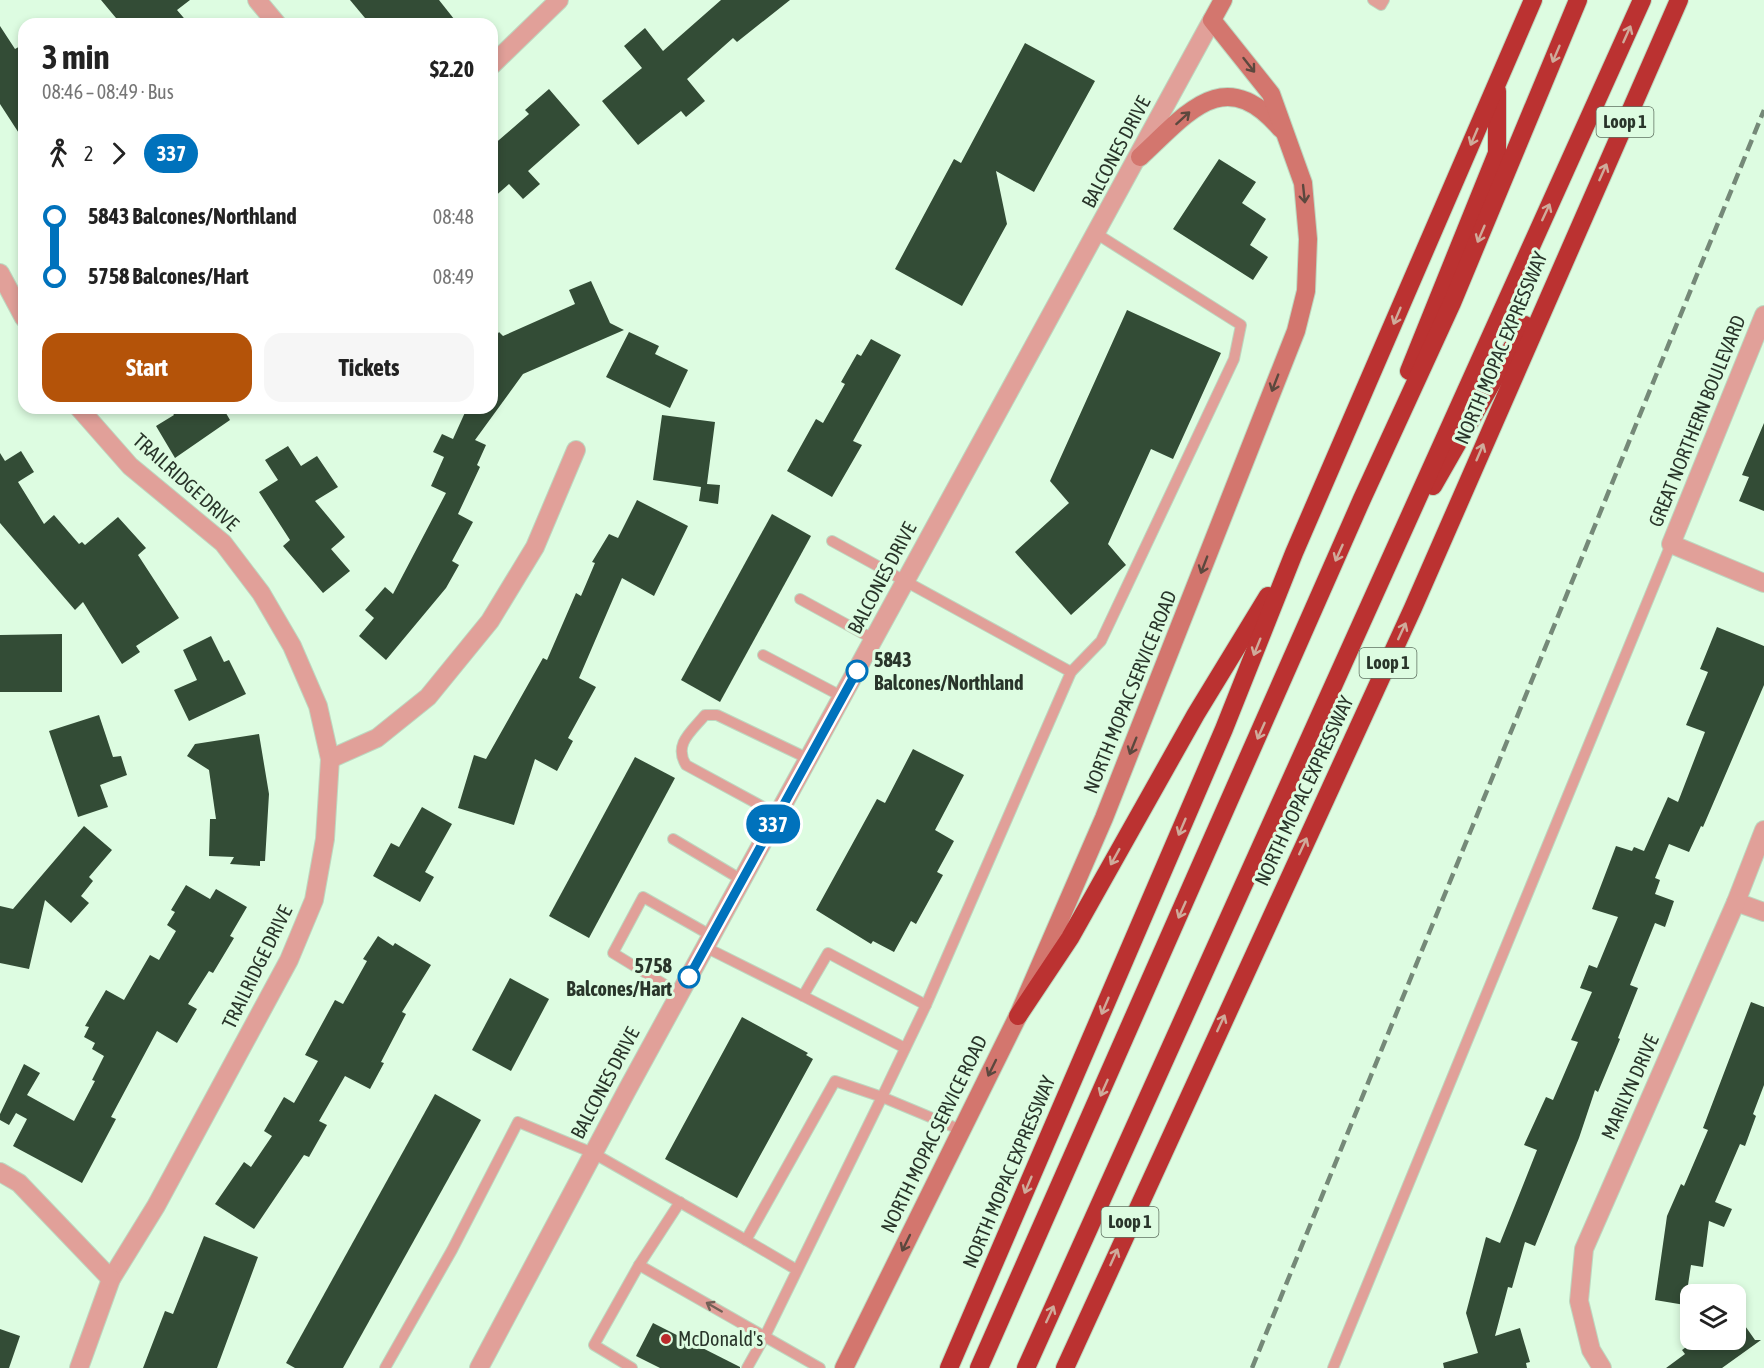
<!DOCTYPE html>
<html lang="en">
<head>
<meta charset="utf-8">
<style>
	:root { --surface:#fff; --page:#f6f6f6; --text:#222; --muted:#767676; --accent:#b45309 }
	body { margin:0; font-family:"Asap Condensed",sans-serif; background:var(--page); color:var(--text); height:100vh; display:flex; flex-direction:column; font-size:22px; white-space:nowrap }
	* { box-sizing:border-box; margin:0 }
	p { font-size:20px; color:var(--muted) }
	.icon { flex:none; width:33px; height:33px; fill:none; stroke:currentColor; stroke-width:2; stroke-linecap:round; stroke-linejoin:round }
	.map { position:relative; flex:1; overflow:hidden }
	.sheet { position:absolute; left:18px; top:18px; width:480px; height:396px; display:flex; flex-direction:column; background:var(--surface); border-radius:18px; box-shadow:0 3px 9px #0003 }
	.sheet>* { flex:none }
	.badge { padding:0 12px; border-radius:20px; font-size:21px; line-height:39px }
	.controls { position:absolute; left:1680px; top:1284px; display:grid; gap:12px }
	.controls a { display:grid; place-items:center; width:66px; height:66px; border-radius:12px; background:var(--surface); box-shadow:0 3px 9px #0003; font-size:30px }
	.map>.badge { position:absolute; translate:-50% -50%; box-shadow:0 0 0 3px #fff }
	.legs { display:flex; align-items:center; gap:9px; height:66px; padding:0 24px; font-size:20px }
	.legs p { margin-inline-start:auto }
	.headline { display:flex; align-items:center; justify-content:space-between; height:102px; padding:0 24px }
	h1 { font-size:33px; font-weight:700; line-height:45px }
	.button { display:flex; gap:12px; margin-top:auto; padding:12px 24px }
	.button a { flex:1; height:69px; border-radius:18px; background:var(--accent); color:#fff; font-size:24px; font-weight:700; line-height:69px; text-align:center }
	.button a+a { background:var(--page); color:var(--text) }
	ul { padding:0 24px; list-style:none }
	li { display:flex; align-items:center; gap:21px; height:60px; font-size:22px }
	li i { display:grid; place-items:center; width:9px; height:100%; margin:0 8px; background:currentColor }
	li i::after { content:''; width:15px; height:15px; margin:-8px; border:4px solid; border-radius:50%; background:var(--surface) }
	li p { margin-inline-start:auto }
	li:first-child i { background:linear-gradient(#0000 50%,currentColor 0) }
	li:last-child i { background:linear-gradient(currentColor 50%,#0000 0) }
	.map>svg:first-child { display:block }
	.building { fill:#334c36 }
	.lines { fill:none; stroke-linecap:round; stroke-linejoin:round }
	.service-casing { stroke:#bdd8c0; stroke-width:12 }
	.minor-casing { stroke:#bdd8c0; stroke-width:20 }
	.tertiary-casing { stroke:#bdd8c0; stroke-width:20 }
	.secondary-casing { stroke:#bdd8c0; stroke-width:20 }
	.motorway-casing { stroke:#bdd8c0; stroke-width:20 }
	.service { stroke:#e1a099; stroke-width:10 }
	.minor { stroke:#e1a099; stroke-width:18 }
	.tertiary { stroke:#e1a099; stroke-width:18 }
	.secondary { stroke:#d3766e; stroke-width:18 }
	.motorway { stroke:#bb3231; stroke-width:18 }
	.rail { stroke:#758978; stroke-width:4.5; stroke-dasharray:12 6; stroke-linecap:butt }
	.oneway { stroke:#cfab9b }
	.oneway2 { stroke:#5c483e }
	.oneway3 { stroke:#736056 }
	.line-1-casing { stroke:#fff; stroke-width:14 }
	.line-1 { stroke:#0072bc; stroke-width:9 }
	.stop-1-dot { fill:#fff; stroke:#0072bc; stroke-width:3 }
	.poi-dot { fill:#ba2a2b; stroke:#ddfce1; stroke-width:2 }
	.labels { text-anchor:middle; stroke-width:6; stroke-linejoin:round; paint-order:stroke }
	.shield { fill:#ddfce1; stroke:#5f7161; stroke-width:1.5 }
	.shield-label { font-size:18px; font-weight:bold; fill:#29352a }
	.street-label { font-size:20px; fill:#29352a; stroke:#ddfce1 }
	.stop-label { font-size:20px; font-weight:bold; fill:#29352a; stroke:#ddfce1; text-anchor:start }
	.poi-label { font-size:20px; fill:#29352a; stroke:#ddfce1; text-anchor:start }
</style>
</head>
<body>
<div class="map">
<svg width="1764" height="1368" viewBox="0 0 1764 1368">
	<rect width="100%" height="100%" fill="#ddfce1"/>
	<!-- building -->
	<g class="building">
		<path d="M101 0H190L177 10 189 24H121Z"/>
		<path d="M350 0H439L458 24H370Z"/>
		<path d="M721 0H790L737 42 733 38 687 79 705 101 686 117 681 111 638 145 602 101 642 68 624 46 645 28 663 51Z"/>
		<path d="M0 26 15 49 24 44V141L0 104Z"/>
		<path d="M1025 43 1095 81 1034 192 996 171 1007 224 962 306 895 269 954 159 961 163Z"/>
		<path d="M549 89 580 125 528 171 540 184 523 199 509 184 492 199V146L529 114 525 110Z"/>
		<path d="M1219 159 1256 182 1242 203 1266 219 1250 245 1268 257 1253 280 1173 229Z"/>
		<path d="M591 281 610 323 624 330 523 374 475 440 486 445 477 465 480 467 458 514 473 522 452 561 459 565 446 588 386 660 359 636 374 618 365 610 385 587 393 594 446 493 431 486 444 457 433 452 442 434 453 439 467 408H492V342L499 332 503 336 575 304 569 290Z"/>
		<path d="M1127 310 1221 353 1173 459 1151 449 1108 544 1126 565 1071 615 1015 552 1069 503 1050 481Z"/>
		<path d="M629 332 659 346 655 354 688 370 670 408 606 377Z"/>
		<path d="M871 339 901 355 853 441 862 445 832 497 787 471 816 419 823 423 845 384 841 382 857 354 861 356Z"/>
		<path d="M169 408H223L230 420 175 458 156 426 174 415Z"/>
		<path d="M662 415 715 422 707 484 720 485 718 504 699 501 701 487 653 480Z"/>
		<path d="M1764 423V511L1739 501 1749 477 1742 475Z"/>
		<path d="M288 446 301 466 317 456 338 487 315 501 345 537 331 549 350 571 323 593 283 546 290 540 259 492 278 480 265 460Z"/>
		<path d="M21 451 34 472 18 482 44 524 54 515 79 544 82 542 85 545 118 517 146 548 138 555 179 618 136 646 140 652 122 664 83 602 75 610 0 523V453L5 461Z"/>
		<path d="M637 500 688 526 654 596 622 578 579 678 596 687 568 738 573 741 557 771 535 759 514 825 458 808 474 755 486 759 543 658 547 660 576 593 581 596 595 563 592 562 609 534 618 538Z"/>
		<path d="M772 514 811 536 720 702 681 680Z"/>
		<path d="M1717 627 1764 646V685L1703 827 1701 826 1689 852 1669 844 1655 878 1660 880 1655 894 1674 901 1665 927 1655 923 1630 985 1638 988 1618 1038 1620 1039 1598 1092 1595 1090 1579 1138 1535 1246 1525 1242 1512 1288 1508 1287 1495 1336 1520 1328 1530 1362 1526 1363 1527 1368H1444L1443 1363 1478 1353 1466 1313 1486 1237 1500 1243 1537 1150 1524 1145 1546 1097 1553 1100 1578 1042 1571 1040 1592 992 1580 988 1589 965 1597 968 1618 917 1592 909 1616 846 1632 851 1634 847 1644 851 1668 797 1678 802 1705 732 1686 725 1708 672 1700 669Z"/>
		<path d="M62 634V692H0V635Z"/>
		<path d="M211 636 224 662 229 660 246 694 189 721 174 690 197 680 183 650Z"/>
		<path d="M99 715 113 757 121 756 127 775 100 785 108 807 78 817 49 731Z"/>
		<path d="M259 734 269 794 265 861H260V866L230 864 234 857 209 856 210 819H216L209 770 187 756 195 744Z"/>
		<path d="M913 749 964 775 935 830 954 841 937 872 943 875 916 924 911 921 894 952 873 941 871 944 816 910 877 799 885 803Z"/>
		<path d="M635 757 675 778 589 938 549 916Z"/>
		<path d="M422 807 452 824 425 872 434 877 420 902 373 876 391 843 399 847Z"/>
		<path d="M84 826 112 850 89 877 93 881 81 896 89 903 71 923 45 900 29 969 0 963V906L13 909Z"/>
		<path d="M186 885 210 899 216 889 247 907 230 936 234 938 213 973 209 971 188 1004 197 1009 177 1043 157 1031 111 1117 116 1119 82 1183 13 1146 27 1119 16 1113 9 1125 0 1120V1114L24 1064 40 1073 27 1095 74 1121 95 1081 92 1080 104 1056 92 1049 95 1043 84 1037 89 1027 85 1026 106 990 124 1000 150 955 159 960 176 931 167 925 175 912 171 910Z"/>
		<path d="M378 936 393 946 395 943 431 965 402 1012 406 1014 381 1062 384 1063 370 1089 345 1076 319 1121 327 1125 309 1157 304 1155 254 1229 215 1204 244 1162 251 1167 272 1136 264 1131 284 1097 294 1103 318 1061 305 1055 335 1000 343 1004 367 961 363 959Z"/>
		<path d="M510 978 549 999 511 1071 472 1050Z"/>
		<path d="M1751 1002 1764 1007V1085L1753 1114 1756 1116 1745 1146 1740 1144 1715 1202 1732 1209 1724 1227 1709 1221 1703 1267 1691 1265 1685 1305 1655 1300 1667 1216 1681 1184 1684 1186 1708 1130 1703 1128Z"/>
		<path d="M742 1017 808 1053 806 1055 813 1059 737 1198 665 1159Z"/>
		<path d="M435 1094 481 1120 343 1368H295L286 1363Z"/>
		<path d="M204 1236 258 1257 217 1368H143L165 1311 173 1314Z"/>
		<path d="M1736 1313 1755 1340H1761L1722 1368H1666L1685 1354 1682 1350 1696 1340H1736Z"/>
		<path d="M653 1323 740 1367V1368H660L636 1356Z"/>
		<path d="M0 1329 20 1336 9 1368H0Z"/>
	</g>
	<g class="lines">
		<!-- service casing -->
		<g class="service-casing">
			<g id="service">
				<path d="M1373 0 1381 5 1384 0"/>
				<path d="M832 541 1071 672 926 1005 882 1097 961 1130"/>
				<path d="M800 599 875 640"/>
				<path d="M763 655 843 697"/>
				<path d="M1071 672 1101 641 1234 359 1241 325 1097 234"/>
				<path d="M778 815 686 765C673 744 692 731 705 715H717L809 759"/>
				<path d="M673 839 742 880"/>
				<path d="M705 947 803 996"/>
				<path d="M680 994 613 953 643 897 712 936"/>
				<path d="M905 1048 803 996 828 953 926 1005"/>
				<path d="M639 1265 680 1202"/>
				<path d="M385 1368 452 1250 518 1122 593 1153 746 1240"/>
				<path d="M632 1368 594 1345 639 1265 820 1368"/>
				<path d="M747 1368 765 1336 882 1097 835 1081 746 1240 797 1270"/>
				<path d="M1333 1368 1671 544"/>
			</g>
		</g>
		<!-- minor casing -->
		<g class="minor-casing">
			<g id="minor">
				<path d="M257 0 277 24"/>
				<path d="M492 65 559 0"/>
				<path d="M0 273 24 318"/>
				<path d="M79 408 130 466 223 543 261 593 292 646 318 706 330 759 325 839 314 900 289 960 156 1206 111 1279 79 1368"/>
				<path d="M330 759 377 738 428 697 490 621 535 547 576 450"/>
				<path d="M1736 902 1764 912"/>
				<path d="M0 1172 19 1183 111 1279"/>
			</g>
		</g>
		<!-- tertiary casing -->
		<g class="tertiary-casing">
			<g id="tertiary">
				<path d="M1764 315 1671 544 1764 583"/>
				<path d="M479 1368 626 1092 1212 20"/>
				<path d="M1602 1368 1591 1350 1579 1301 1584 1249 1736 902 1764 830"/>
			</g>
		</g>
		<!-- secondary casing -->
		<g class="secondary-casing">
			<g id="secondary">
				<path d="M1140 157C1187 114 1224 62 1281 129"/>
				<path d="M844 1368 1018 1016 1104 818 1296 331 1306 291 1308 239 1303 183 1271 94 1212 20 1223 0"/>
			</g>
		</g>
		<!-- motorway casing -->
		<g class="motorway-casing">
			<g id="motorway">
				<path d="M1409 371 1497 153V91"/>
				<path d="M1433 486 1525 325"/>
				<path d="M1018 1016 1070 938 1196 714 1268 596"/>
				<path d="M949 1368 1224 729 1294 553 1533 0"/>
				<path d="M979 1368 1362 499 1452 303 1578 0"/>
				<path d="M1026 1368 1642 0"/>
				<path d="M1065 1368 1413 608 1679 0"/>
			</g>
		</g>
		<!-- service -->
		<use href="#service" class="service"/>
		<!-- minor -->
		<use href="#minor" class="minor"/>
		<!-- tertiary -->
		<use href="#tertiary" class="tertiary"/>
		<!-- secondary -->
		<use href="#secondary" class="secondary"/>
		<!-- motorway -->
		<use href="#motorway" class="motorway"/>
		<!-- rail -->
		<path class="rail" d="M1252 1368 1764 110"/>
	</g>
	<!-- one-way arrows -->
	<defs><path id="oneway-shaft" d="M-6 0H5M1.5-3L5.5 0L1.5 3" fill="none" stroke-width="1.6" stroke-linecap="round" stroke-linejoin="round" transform="scale(1.5)"/></defs>
	<g class="oneway">
		<use href="#oneway-shaft" transform="translate(1627 34) rotate(-66)"/>
		<use href="#oneway-shaft" transform="translate(1556 54) rotate(113)"/>
		<use href="#oneway-shaft" transform="translate(1474 137) rotate(113)"/>
		<use href="#oneway-shaft" transform="translate(1603 172) rotate(-66)"/>
		<use href="#oneway-shaft" transform="translate(1546 212) rotate(-65)"/>
		<use href="#oneway-shaft" transform="translate(1481 234) rotate(113)"/>
		<use href="#oneway-shaft" transform="translate(1397 316) rotate(113)"/>
		<use href="#oneway-shaft" transform="translate(1480 452) rotate(-67)"/>
		<use href="#oneway-shaft" transform="translate(1339 553) rotate(114)"/>
		<use href="#oneway-shaft" transform="translate(1402 631) rotate(-65)"/>
		<use href="#oneway-shaft" transform="translate(1257 647) rotate(112)"/>
		<use href="#oneway-shaft" transform="translate(1261 731) rotate(114)"/>
		<use href="#oneway-shaft" transform="translate(1182 827) rotate(113)"/>
		<use href="#oneway-shaft" transform="translate(1303 846) rotate(-65)"/>
		<use href="#oneway-shaft" transform="translate(1115 857) rotate(119)"/>
		<use href="#oneway-shaft" transform="translate(1182 910) rotate(114)"/>
		<use href="#oneway-shaft" transform="translate(1105 1006) rotate(113)"/>
		<use href="#oneway-shaft" transform="translate(1221 1023) rotate(-65)"/>
		<use href="#oneway-shaft" transform="translate(1104 1088) rotate(114)"/>
		<use href="#oneway-shaft" transform="translate(1028 1185) rotate(113)"/>
		<use href="#oneway-shaft" transform="translate(1114 1257) rotate(-66)"/>
		<use href="#oneway-shaft" transform="translate(1050 1314) rotate(-65)"/>
	</g>
	<g class="oneway2">
		<use href="#oneway-shaft" transform="translate(1249 65) rotate(52)"/>
		<use href="#oneway-shaft" transform="translate(1183 118) rotate(-42)"/>
		<use href="#oneway-shaft" transform="translate(1304 194) rotate(84)"/>
		<use href="#oneway-shaft" transform="translate(1275 383) rotate(111)"/>
		<use href="#oneway-shaft" transform="translate(1204 565) rotate(111)"/>
		<use href="#oneway-shaft" transform="translate(1133 746) rotate(112)"/>
		<use href="#oneway-shaft" transform="translate(992 1068) rotate(116)"/>
		<use href="#oneway-shaft" transform="translate(906 1243) rotate(116)"/>
	</g>
	<use class="oneway3" href="#oneway-shaft" transform="translate(714 1307) rotate(-150)"/>
	<g class="lines">
		<!-- line-1 casing -->
		<g class="line-1-casing">
			<path id="line-1" d="M689 977 857 671"/>
		</g>
		<!-- line-1 -->
		<use href="#line-1" class="line-1"/>
	</g>
	<!-- markers -->
	<g class="stop-1-dot">
		<circle cx="857" cy="671" r="10"/>
		<circle cx="689" cy="977" r="10"/>
	</g>
	<circle class="poi-dot" cx="666" cy="1339" r="6"/>
	<g class="labels">
		<!-- shield labels -->
		<g class="shield">
			<rect x="1596.5" y="107" width="57" height="30" rx="4.5"/>
			<rect x="1359.5" y="648" width="57" height="30" rx="4.5"/>
			<rect x="1101.5" y="1207" width="57" height="30" rx="4.5"/>
		</g>
		<g class="shield-label">
			<text x="1625" y="128">Loop 1</text>
			<text x="1388" y="669">Loop 1</text>
			<text x="1130" y="1228">Loop 1</text>
		</g>
		<!-- street labels -->
		<g class="street-label">
			<text transform="translate(1116 152) rotate(-62)" y="7">BALCONES DRIVE</text>
			<text transform="translate(1501 348) rotate(-67)" y="7">NORTH MOPAC EXPRESSWAY</text>
			<text transform="translate(1697 421) rotate(-68)" y="7">GREAT NORTHERN BOULEVARD</text>
			<text transform="translate(186 482) rotate(42)" y="7">TRAILRIDGE DRIVE</text>
			<text transform="translate(882 578) rotate(-62)" y="7">BALCONES DRIVE</text>
			<text transform="translate(1130 692) rotate(-68)" y="7">NORTH MOPAC SERVICE ROAD</text>
			<text transform="translate(1304 791) rotate(-65)" y="7">NORTH MOPAC EXPRESSWAY</text>
			<text transform="translate(257 967) rotate(-64)" y="7">TRAILRIDGE DRIVE</text>
			<text transform="translate(605 1083) rotate(-62)" y="7">BALCONES DRIVE</text>
			<text transform="translate(1630 1087) rotate(-66)" y="7">MARILYN DRIVE</text>
			<text transform="translate(934 1134) rotate(-64)" y="7">NORTH MOPAC SERVICE ROAD</text>
			<text transform="translate(1009 1172) rotate(-67)" y="7">NORTH MOPAC EXPRESSWAY</text>
		</g>
		<!-- stop labels -->
		<g class="stop-label">
			<text x="874" y="667">5843<tspan x="874" dy="23">Balcones/Northland</tspan></text>
			<text x="672" y="973" text-anchor="end">5758<tspan x="672" dy="23">Balcones/Hart</tspan></text>
		</g>
		<!-- poi labels -->
		<g class="poi-label">
			<text x="678" y="1346">McDonald's</text>
		</g>
	</g>
</svg>
<div class="controls">
<a><svg class="icon" aria-label="layers" viewBox="0 0 24 24"><path d="M12 4l9 5-9 5-9-5zM3 14l9 5 9-5"/></svg></a>
</div>
<b class="badge" style="left:773px;top:824px;background:#0072bc;color:#fff">337</b>
<section class="sheet">
<div class="headline"><div><h1>3 min</h1><p>08:46 – 08:49 · Bus</p></div><b>$2.20</b></div>
<div class="legs"><svg class="icon" aria-label="walk" viewBox="0 0 24 24"><circle cx="13" cy="4" r="2"/><path d="M13 8l-2 6 4 7M11 14l-3 7M7 12l3-4h3l4 4"/></svg>2<svg class="icon" aria-label="forward" viewBox="0 0 24 24"><path d="M9 5l7 7-7 7"/></svg><b class="badge" style="background:#0072bc;color:#fff">337</b></div>
<ul>
<li><i style="color:#0072bc"></i><b>5843 Balcones/Northland</b><p>08:48</p></li>
<li><i style="color:#0072bc"></i><b>5758 Balcones/Hart</b><p>08:49</p></li>
</ul>
<div class="button"><a>Start</a><a>Tickets</a></div>
</section>
</div>
</body>
</html>
